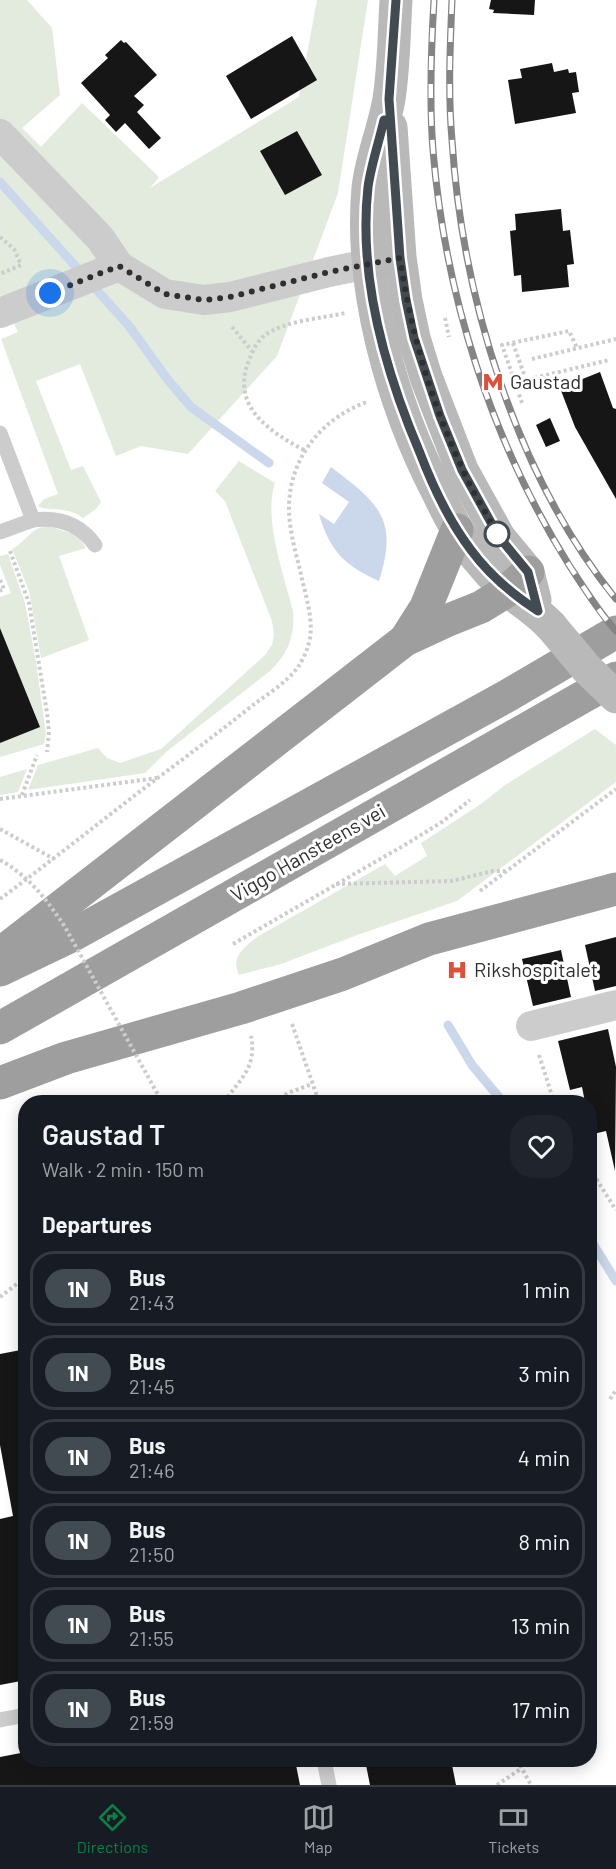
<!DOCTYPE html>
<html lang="en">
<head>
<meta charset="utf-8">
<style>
	:root { --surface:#171b24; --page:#20242c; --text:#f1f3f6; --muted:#9ea1a6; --line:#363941; --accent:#0b8043 }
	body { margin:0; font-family:Barlow,sans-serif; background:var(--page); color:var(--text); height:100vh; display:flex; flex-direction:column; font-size:22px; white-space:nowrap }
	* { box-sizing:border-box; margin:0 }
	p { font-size:20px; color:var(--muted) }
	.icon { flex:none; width:33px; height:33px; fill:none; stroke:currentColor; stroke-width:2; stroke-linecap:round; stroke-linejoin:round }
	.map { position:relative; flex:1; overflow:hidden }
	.side { position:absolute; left:18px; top:1095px; width:579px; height:672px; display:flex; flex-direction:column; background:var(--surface); border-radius:24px; box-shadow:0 3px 15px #0003 }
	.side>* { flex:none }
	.badge { padding:0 12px; border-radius:20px; font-size:21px; line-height:39px }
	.you { position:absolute; width:30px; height:30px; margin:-15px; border:4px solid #fff; border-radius:50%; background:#1a73e8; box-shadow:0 0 0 9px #1a73e833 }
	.map>.badge { position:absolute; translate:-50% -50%; box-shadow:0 0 0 3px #fff }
	h2 { padding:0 24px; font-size:22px; line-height:54px }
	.round { display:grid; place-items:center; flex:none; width:63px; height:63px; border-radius:24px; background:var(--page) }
	.headline { display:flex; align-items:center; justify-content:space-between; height:102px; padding:0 24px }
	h1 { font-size:28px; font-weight:600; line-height:45px }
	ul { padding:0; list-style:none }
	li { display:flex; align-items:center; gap:18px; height:75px; margin:0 12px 9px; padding:0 12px; border:3px solid var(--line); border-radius:24px }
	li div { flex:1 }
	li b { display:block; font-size:22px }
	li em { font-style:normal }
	li .badge { min-width:66px; font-weight:700; text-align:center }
	.dock { display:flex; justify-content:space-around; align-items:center; height:84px; border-top:2px solid var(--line); background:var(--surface); font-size:16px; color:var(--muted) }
	.dock a { display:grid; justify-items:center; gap:3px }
	.dock .current { color:var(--accent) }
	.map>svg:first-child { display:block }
	.green { fill:#e2ebde }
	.water { fill:#cbd7ea }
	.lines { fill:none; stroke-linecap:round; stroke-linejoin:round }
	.stream { stroke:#cbd7ea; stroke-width:9 }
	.building { fill:#161616 }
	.path { stroke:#ccc; stroke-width:4; stroke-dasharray:3 3; stroke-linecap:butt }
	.service { stroke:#ccc; stroke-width:15 }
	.minor { stroke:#ccc; stroke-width:30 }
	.secondary { stroke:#b9b9b9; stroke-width:33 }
	.trunk { stroke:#9e9e9e; stroke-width:33 }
	.rail-casing { stroke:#848484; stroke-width:7 }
	.rail { stroke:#fff; stroke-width:4.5; stroke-dasharray:14; stroke-linecap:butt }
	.path-bridge { stroke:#ccc; stroke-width:4; stroke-dasharray:3 3; stroke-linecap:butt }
	.secondary-bridge { stroke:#b9b9b9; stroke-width:33 }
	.line-casing { stroke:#fff; stroke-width:14 }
	.line { stroke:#424a52; stroke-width:9 }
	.walk { stroke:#2f2f2f; stroke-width:6; stroke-dasharray:0 10.8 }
	.stop-dot { fill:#fff; stroke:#424a52; stroke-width:3 }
	.labels { text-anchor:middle; stroke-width:6; stroke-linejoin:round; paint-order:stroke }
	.poi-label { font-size:20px; fill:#2f2f2f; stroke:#fff; text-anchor:start }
	.street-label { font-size:20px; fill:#2f2f2f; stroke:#fff }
</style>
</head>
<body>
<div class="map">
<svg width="616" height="1785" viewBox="0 0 616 1785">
	<rect width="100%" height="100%" fill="#fff"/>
	<!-- green -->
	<g class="green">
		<path d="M0 0H27L52 28 60 95 22 128 41 147 82 103 159 177 150 188 299 97 317 0H368L338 193 277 356 188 454 141 446 116 456 80 364 36 381 71 470 83 466 101 502 96 509 83 518C67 505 46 512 38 506L44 499 58 494 1 339 18 332 0 295Z"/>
		<path d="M239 461 275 483C263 519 284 575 293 611 295 637 288 653 270 671L166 752 145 773 28 790 38 765 98 748 107 758 120 763 161 749 265 655 272 645 274 635 272 621 225 501 215 491Z"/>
		<path d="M48 526 77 535 86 548 59 556 89 640 41 658 29 591 12 549C26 542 31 527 48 526Z"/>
		<path d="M8 554 25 603 36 662 46 734 44 744 0 757V743L39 727 0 628V597L11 593 0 565V556Z"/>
		<path d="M595 729 616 745V782L457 901 360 934 281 964 239 975C230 957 244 948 257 937L385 864 395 876 427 856 421 843 481 804 505 785Z"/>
		<path d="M27 769 18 792 0 795V777Z"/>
	</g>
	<!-- water -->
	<path class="water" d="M331 467C378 503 399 518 379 581 345 566 329 550 319 514L334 524 349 502 322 483Z"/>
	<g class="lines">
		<!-- stream -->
		<g class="stream">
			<path d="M0 182 129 326 168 380 191 407 269 463"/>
			<path d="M448 1025 472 1065 503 1102"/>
			<path d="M590 1239 616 1281"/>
		</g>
	</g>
	<!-- building -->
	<g class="building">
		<path d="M491 0H535L534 15 493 13 494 10 489 9Z"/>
		<path d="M292 36 317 80 251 119 226 76Z"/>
		<path d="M121 40 124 43 126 42 157 75 134 96 144 105 137 112 161 138 149 149 125 123 116 132 105 120 110 115 81 83 108 58 105 55Z"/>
		<path d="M552 63 554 72 568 69 569 73 576 72 579 92 572 93 576 113 515 124 508 80 522 78 520 69Z"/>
		<path d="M297 131 322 175 285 195 260 151Z"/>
		<path d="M561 209 563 231 570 230 574 264 567 265 569 287 522 292 521 275 514 276 510 231 516 230 515 214Z"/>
		<path d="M600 372 613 408 616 409V499L575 427 560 388Z"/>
		<path d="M550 418 560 441 546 447 536 425Z"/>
		<path d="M0 628 40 727 0 743Z"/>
		<path d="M616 937V986L595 991 585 945Z"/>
		<path d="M561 950 571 997 533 1006 522 959Z"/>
		<path d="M608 1029 616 1067 615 1171 606 1131 593 1134 590 1121V1102H585L582 1087 570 1090 558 1041Z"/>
		<path d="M26 1349V1680L0 1685V1519L13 1516 0 1445V1354Z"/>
		<path d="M26 1752V1760H295L300 1785H0V1757Z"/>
		<path d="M365 1760H451L456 1785H370Z"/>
	</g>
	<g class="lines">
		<!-- path -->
		<g class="path">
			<path d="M0 237 14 249 21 265 0 274"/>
			<path d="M445 318 449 337"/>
			<path d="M232 327 252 351"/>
			<path d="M513 343 526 380 609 360"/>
			<path d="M532 359 616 339"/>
			<path d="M522 403 502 345 569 331 577 348"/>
			<path d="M304 450C268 431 229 405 250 358 253 350 258 340 265 335 284 321 322 318 346 313"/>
			<path d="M10 551 29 603 47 713 49 732 47 752"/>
			<path d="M0 580 4 589 0 591"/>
			<path d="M22 795 37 755"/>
			<path d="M0 799 157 778"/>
			<path d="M0 829 54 859"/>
			<path d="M336 884 451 881 493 871H505"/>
			<path d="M480 891 616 789"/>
			<path d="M0 899C54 859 106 817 159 777 191 753 222 730 253 705 268 694 287 682 298 667 302 661 306 653 308 646 315 625 307 601 302 579 297 556 289 532 289 508 289 458 322 418 367 402"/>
			<path d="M233 944 403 846 442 822 470 800"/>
			<path d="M292 1024 319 1102"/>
			<path d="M539 1055 554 1102"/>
			<path d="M224 1102C241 1078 257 1067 251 1036"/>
			<path d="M275 1102 288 1093 312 1084"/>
			<path d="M590 1169 616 1210"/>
			<path d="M21 1281 26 1304"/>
			<path d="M0 1297 26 1277"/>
			<path d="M610 1399 616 1390"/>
			<path d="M517 1760 531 1785"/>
			<path d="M497 1785 522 1768"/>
		</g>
		<!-- service -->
		<g class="service">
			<path d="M0 433 33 520 0 532"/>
			<path d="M33 520C58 517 80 524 95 545"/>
			<path d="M0 1720 26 1715"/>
			<path d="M324 1760 329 1785"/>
		</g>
		<!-- minor -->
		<g class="minor">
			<path d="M0 134 100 238 119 266 165 294 204 300 230 297 329 272 391 259"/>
			<path d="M0 313 119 266"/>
			<path d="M531 1026 616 1005"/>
		</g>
		<!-- secondary -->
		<g class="secondary">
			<path d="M396 0C394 33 394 67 389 99 384 129 371 158 368 188 359 289 392 404 438 493 448 514 458 534 472 552 483 565 496 582 509 592 524 603 538 612 551 626"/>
			<path d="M391 127 400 257 406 300 414 338 426 377 462 470 499 537 528 572 535 600"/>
		</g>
		<!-- trunk -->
		<g class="trunk">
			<path d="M405 640 426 607 457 530"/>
			<path d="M0 954 405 640 446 621 481 607 507 591 528 572"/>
			<path d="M0 970 71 936 507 696 616 632"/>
			<path d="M0 1028 616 678"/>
			<path d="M0 1083 66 1058 241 1008 343 974 429 939 616 889"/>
		</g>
		<!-- rail casing -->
		<g class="rail-casing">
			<g id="rail">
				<path d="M434 0C431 50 429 100 433 150 445 296 491 440 569 565 584 588 598 611 616 631"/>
				<path d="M452 0C450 47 448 94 452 140 462 297 516 476 616 599"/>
			</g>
		</g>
		<!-- rail -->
		<use href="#rail" class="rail"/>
		<!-- path-bridge -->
		<path class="path-bridge" d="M0 860C29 876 47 900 65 927L162 1102"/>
		<!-- secondary-bridge -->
		<path class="secondary-bridge" d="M551 626 587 669 616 697"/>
	</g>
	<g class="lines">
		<!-- line casing -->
		<g class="line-casing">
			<path id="line" d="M384 120C379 142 371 165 368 187 358 277 385 371 420 453 433 487 449 521 471 550 490 576 512 594 538 611L528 572 499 537 462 470 440 416 414 338 406 300 400 258 389 99 396 0"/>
		</g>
		<!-- line -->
		<use href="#line" class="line"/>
		<!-- walk -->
		<path class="walk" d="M50 293 119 266 165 294 204 300 230 297 329 272 400 258C411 333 430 399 462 468 472 492 487 514 499 537L497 534"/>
	</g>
	<!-- icons -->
	<defs>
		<g id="metro-bare" transform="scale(1.62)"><path d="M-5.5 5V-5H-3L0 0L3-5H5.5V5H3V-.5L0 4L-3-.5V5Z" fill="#db513c" stroke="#fff" stroke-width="2.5" paint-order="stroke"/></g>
		<g id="hospital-bare" transform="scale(1.62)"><path d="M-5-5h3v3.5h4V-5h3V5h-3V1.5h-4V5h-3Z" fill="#db513c" stroke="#fff" stroke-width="2.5" paint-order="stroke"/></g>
	</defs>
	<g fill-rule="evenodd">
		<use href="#metro-bare" x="493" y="382"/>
		<use href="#hospital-bare" x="457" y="970"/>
	</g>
	<!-- markers -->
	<circle class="stop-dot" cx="497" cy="534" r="12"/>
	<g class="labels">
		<!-- poi labels -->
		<g class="poi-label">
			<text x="510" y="389">Gaustad</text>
			<text x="474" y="977">Rikshospitalet</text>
		</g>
		<!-- street labels -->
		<g class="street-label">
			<text transform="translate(308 853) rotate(-30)" y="7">Viggo Hansteens vei</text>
		</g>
	</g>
</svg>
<div class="you" style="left:50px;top:293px"></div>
<section class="side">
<div class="headline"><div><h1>Gaustad T</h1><p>Walk · 2 min · 150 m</p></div><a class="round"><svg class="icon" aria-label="heart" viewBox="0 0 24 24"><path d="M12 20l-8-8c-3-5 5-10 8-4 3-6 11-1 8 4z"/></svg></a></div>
<h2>Departures</h2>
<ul>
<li><span class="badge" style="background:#424a52;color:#fff">1N</span><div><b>Bus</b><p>21:43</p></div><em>1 min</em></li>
<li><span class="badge" style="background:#424a52;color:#fff">1N</span><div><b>Bus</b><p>21:45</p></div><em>3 min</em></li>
<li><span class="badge" style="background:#424a52;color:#fff">1N</span><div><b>Bus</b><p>21:46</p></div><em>4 min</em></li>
<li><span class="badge" style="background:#424a52;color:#fff">1N</span><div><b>Bus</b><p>21:50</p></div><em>8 min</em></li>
<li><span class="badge" style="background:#424a52;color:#fff">1N</span><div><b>Bus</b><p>21:55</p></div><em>13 min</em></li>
<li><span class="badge" style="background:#424a52;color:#fff">1N</span><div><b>Bus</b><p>21:59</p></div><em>17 min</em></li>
</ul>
</section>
</div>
<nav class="dock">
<a class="current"><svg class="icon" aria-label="directions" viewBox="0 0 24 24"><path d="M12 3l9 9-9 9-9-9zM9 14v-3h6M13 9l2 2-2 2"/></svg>Directions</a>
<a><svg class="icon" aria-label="map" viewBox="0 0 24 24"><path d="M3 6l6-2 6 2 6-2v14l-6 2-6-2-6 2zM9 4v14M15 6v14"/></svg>Map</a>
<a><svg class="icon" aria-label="tickets" viewBox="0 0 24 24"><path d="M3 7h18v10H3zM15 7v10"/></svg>Tickets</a>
</nav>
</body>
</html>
